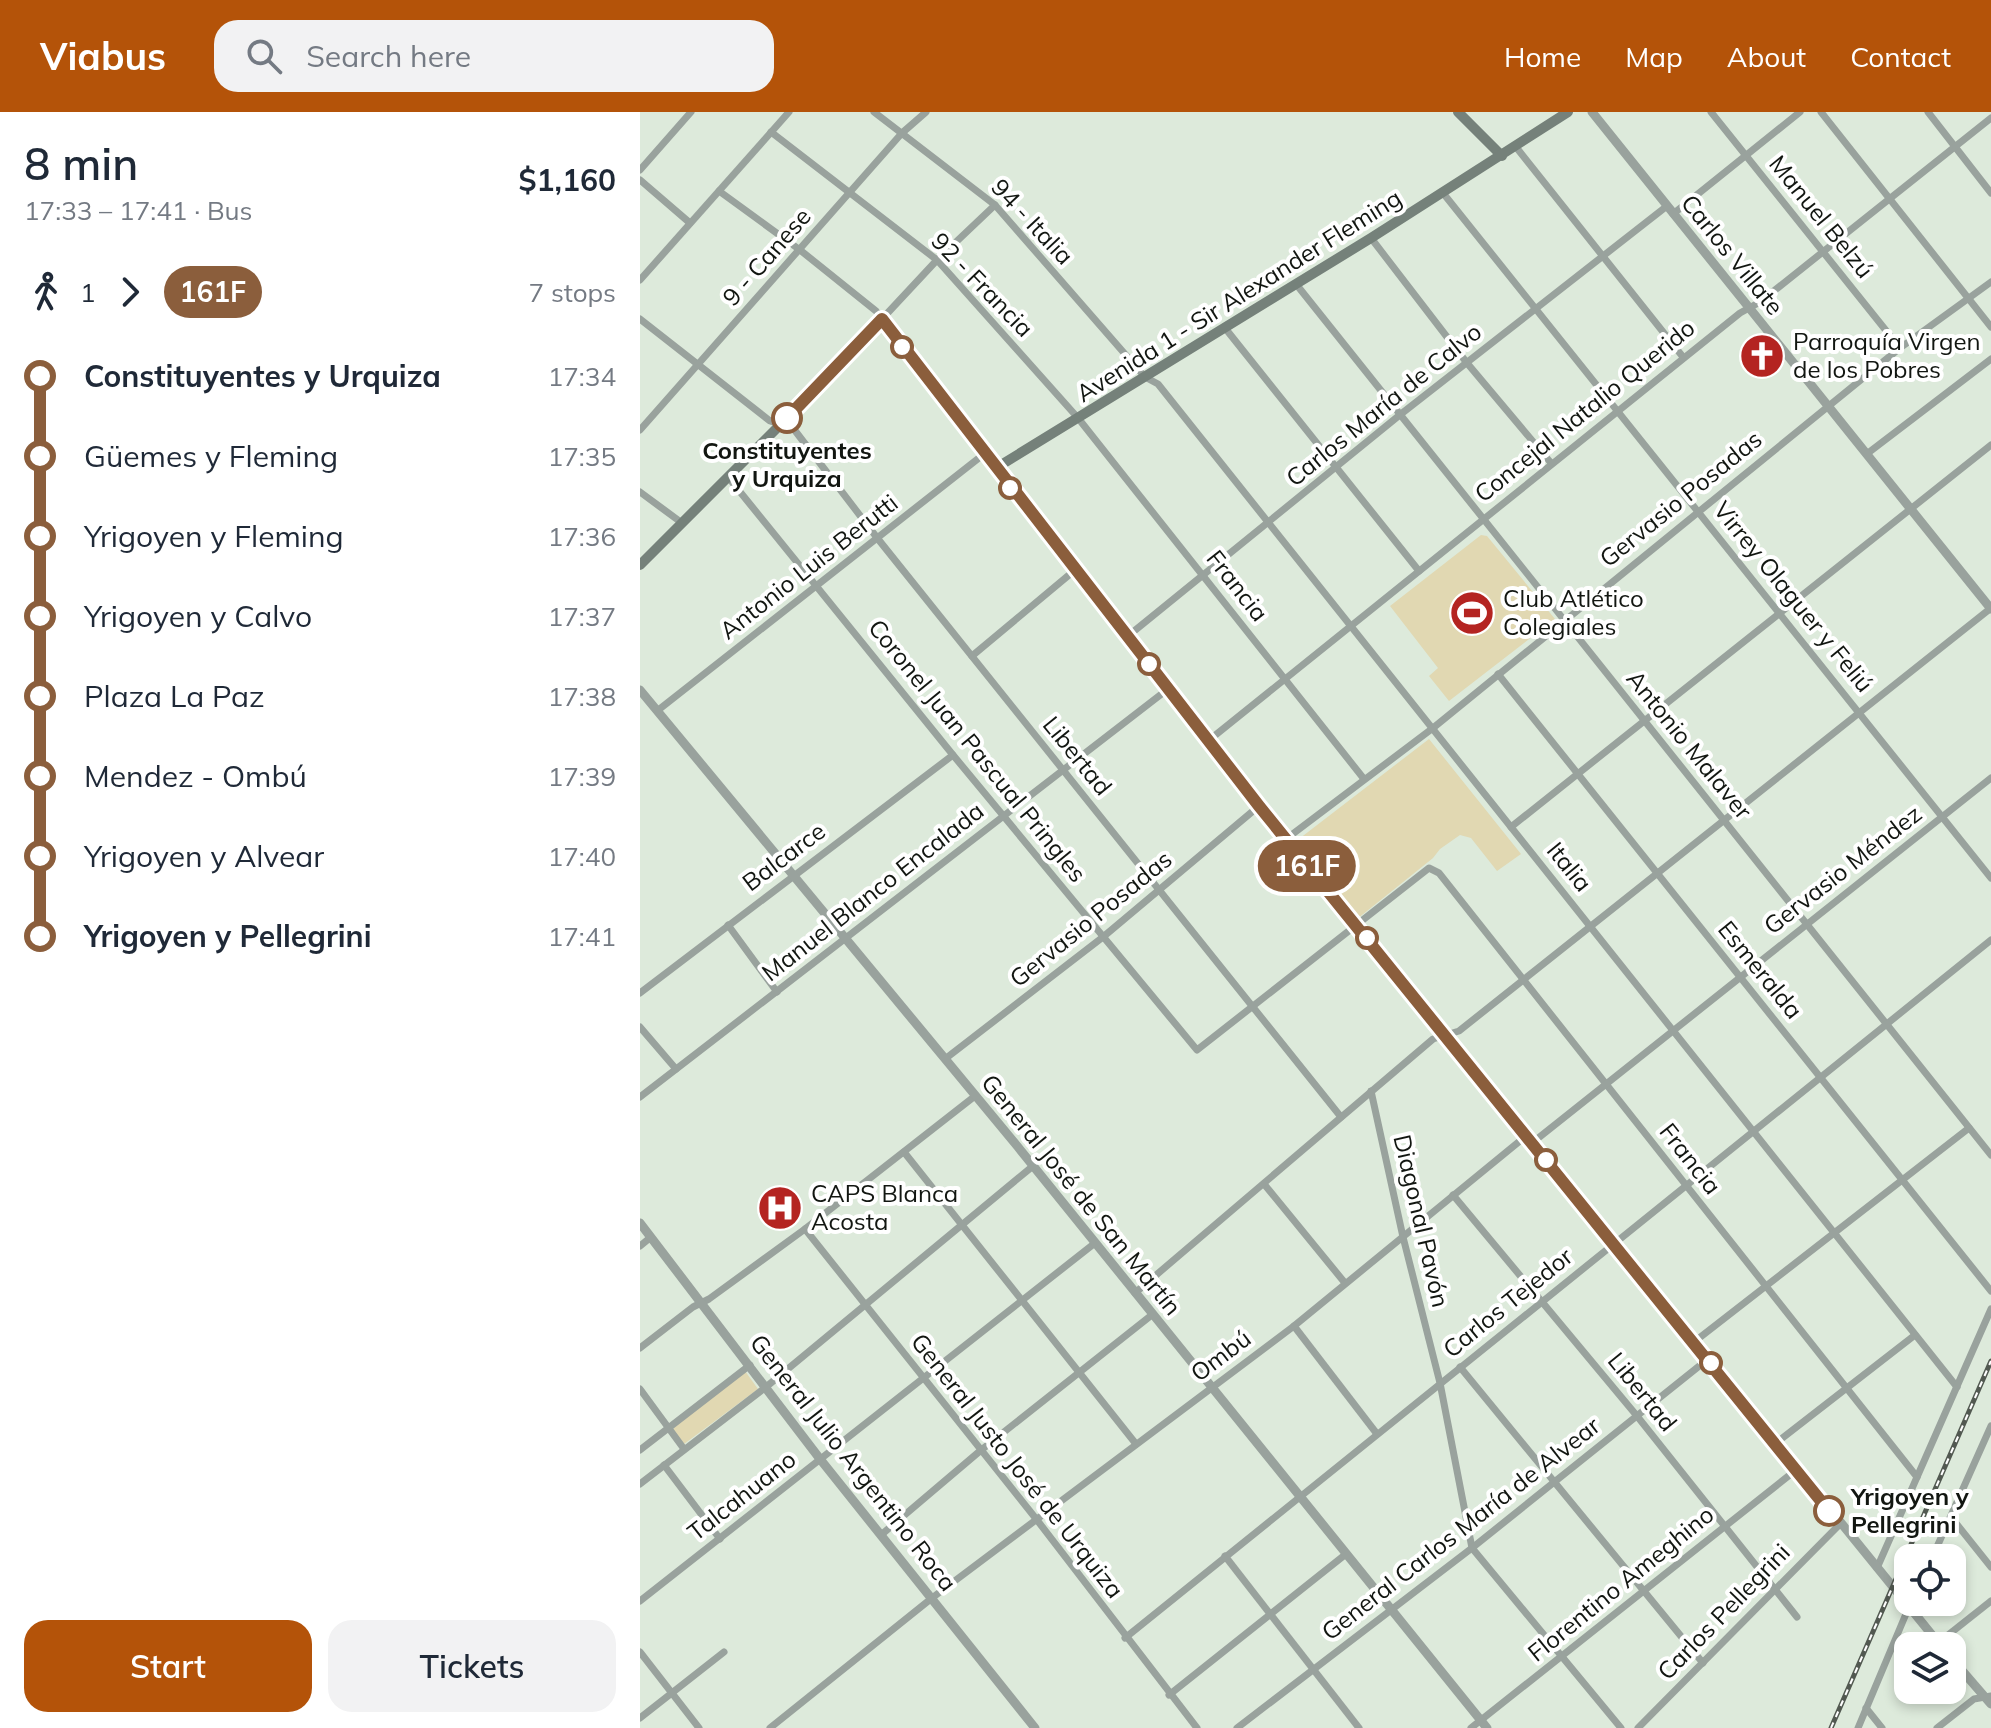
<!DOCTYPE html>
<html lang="en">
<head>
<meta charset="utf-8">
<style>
	:root { --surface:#fff; --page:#f2f2f3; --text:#1f2937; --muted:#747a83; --accent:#b45309 }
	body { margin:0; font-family:Mulish,sans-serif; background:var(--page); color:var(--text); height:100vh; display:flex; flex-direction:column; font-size:30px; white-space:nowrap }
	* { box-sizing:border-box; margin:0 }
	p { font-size:26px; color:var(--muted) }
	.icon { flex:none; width:44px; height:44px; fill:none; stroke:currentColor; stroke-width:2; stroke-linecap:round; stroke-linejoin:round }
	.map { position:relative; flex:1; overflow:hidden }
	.side { display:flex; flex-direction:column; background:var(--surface); width:640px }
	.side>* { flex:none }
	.badge { padding:0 16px; border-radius:26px; font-size:28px; line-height:52px }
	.buttons { position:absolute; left:1254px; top:1432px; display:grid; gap:16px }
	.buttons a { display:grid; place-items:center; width:72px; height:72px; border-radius:16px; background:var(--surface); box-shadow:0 4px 12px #0003; font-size:40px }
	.map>.badge { position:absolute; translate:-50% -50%; box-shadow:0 0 0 4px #fff }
	.legs { display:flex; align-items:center; gap:12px; height:88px; padding:0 24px; font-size:26px }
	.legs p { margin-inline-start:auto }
	.overview { display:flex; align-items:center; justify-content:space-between; height:136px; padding:0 24px }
	h1 { font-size:44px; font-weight:600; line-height:60px }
	.cta { display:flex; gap:16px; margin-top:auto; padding:16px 24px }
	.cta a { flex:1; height:92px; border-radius:24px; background:var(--accent); color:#fff; font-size:32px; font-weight:600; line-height:92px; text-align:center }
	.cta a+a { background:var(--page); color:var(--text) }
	ul { padding:0 24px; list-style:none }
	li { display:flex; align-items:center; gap:28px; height:80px; font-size:30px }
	li i { display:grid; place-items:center; width:12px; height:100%; margin:0 10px; background:currentColor }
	li i::after { content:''; width:20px; height:20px; margin:-10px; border:6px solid; border-radius:50%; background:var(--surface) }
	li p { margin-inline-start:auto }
	li:first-child i { background:linear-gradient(#0000 50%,currentColor 0) }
	li:last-child i { background:linear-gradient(currentColor 50%,#0000 0) }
	header { display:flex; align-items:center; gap:48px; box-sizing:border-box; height:112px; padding:0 40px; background:var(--accent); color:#fff }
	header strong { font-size:38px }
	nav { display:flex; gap:44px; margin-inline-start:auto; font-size:28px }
	.search { width:560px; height:72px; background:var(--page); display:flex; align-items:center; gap:20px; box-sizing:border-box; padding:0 28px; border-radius:24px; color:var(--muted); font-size:30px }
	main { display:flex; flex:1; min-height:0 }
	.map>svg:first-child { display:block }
	.green { fill:#e1d8b2 }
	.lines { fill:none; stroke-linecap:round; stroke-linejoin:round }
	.minor { stroke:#99a29d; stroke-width:7 }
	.tertiary { stroke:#99a29d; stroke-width:9 }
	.secondary { stroke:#75817a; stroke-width:10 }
	.rail-casing { stroke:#525951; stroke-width:5 }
	.rail { stroke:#fff; stroke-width:2; stroke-dasharray:6; stroke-linecap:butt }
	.line-1-casing { stroke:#fff; stroke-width:18 }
	.line-1 { stroke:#8b5e3c; stroke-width:12 }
	.stop-1-dot { fill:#fff; stroke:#8b5e3c; stroke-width:4 }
	.labels { text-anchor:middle; stroke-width:8; stroke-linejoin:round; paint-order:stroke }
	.street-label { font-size:24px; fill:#121611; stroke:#fff }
	.poi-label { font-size:24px; fill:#121611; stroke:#fff; text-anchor:start }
	.stop-label { font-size:24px; font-weight:bold; fill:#121611; stroke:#fff }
</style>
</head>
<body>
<header>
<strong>Viabus</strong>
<div class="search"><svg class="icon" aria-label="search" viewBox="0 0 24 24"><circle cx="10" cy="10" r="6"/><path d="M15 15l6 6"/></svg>Search here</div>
<nav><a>Home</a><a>Map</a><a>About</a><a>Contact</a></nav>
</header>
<main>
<section class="side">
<div class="overview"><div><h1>8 min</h1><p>17:33 – 17:41 · Bus</p></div><b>$1,160</b></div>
<div class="legs"><svg class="icon" aria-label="walk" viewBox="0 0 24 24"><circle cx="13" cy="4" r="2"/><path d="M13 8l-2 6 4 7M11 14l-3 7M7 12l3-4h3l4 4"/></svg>1<svg class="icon" aria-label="forward" viewBox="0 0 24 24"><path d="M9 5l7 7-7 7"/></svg><b class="badge" style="background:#8b5e3c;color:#fff">161F</b><p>7 stops</p></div>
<ul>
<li><i style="color:#8b5e3c"></i><b>Constituyentes y Urquiza</b><p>17:34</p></li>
<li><i style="color:#8b5e3c"></i><span>Güemes y Fleming</span><p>17:35</p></li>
<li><i style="color:#8b5e3c"></i><span>Yrigoyen y Fleming</span><p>17:36</p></li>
<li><i style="color:#8b5e3c"></i><span>Yrigoyen y Calvo</span><p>17:37</p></li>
<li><i style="color:#8b5e3c"></i><span>Plaza La Paz</span><p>17:38</p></li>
<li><i style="color:#8b5e3c"></i><span>Mendez - Ombú</span><p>17:39</p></li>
<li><i style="color:#8b5e3c"></i><span>Yrigoyen y Alvear</span><p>17:40</p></li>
<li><i style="color:#8b5e3c"></i><b>Yrigoyen y Pellegrini</b><p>17:41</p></li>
</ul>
<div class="cta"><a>Start</a><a>Tickets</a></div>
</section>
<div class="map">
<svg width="1351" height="1616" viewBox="0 0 1351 1616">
	<rect width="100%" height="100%" fill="#ddeadb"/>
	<!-- green -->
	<g class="green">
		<path d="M841 423 847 424 915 507 809 589 789 564 798 556 750 494Z"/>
		<path d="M789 627 881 742 857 759 831 726 820 723 800 737 793 746 717 807 655 730Z"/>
		<path d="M105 1259 118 1277 44 1332 33 1318 34 1315Z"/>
	</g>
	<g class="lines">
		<!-- minor -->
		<g class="minor">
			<path d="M234 0 355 93 505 265 518 272 1317 1275"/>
			<path d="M1071 0 1260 236"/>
			<path d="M1181 0 1351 215"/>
			<path d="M1288 0 1351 81"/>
			<path d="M131 20 297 148 438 306 724 667"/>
			<path d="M876 35 1043 245"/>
			<path d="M0 58 51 0"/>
			<path d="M0 68 50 111"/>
			<path d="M79 79 160 138 236 199 242 207 297 148 355 93"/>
			<path d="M803 81 1351 766"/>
			<path d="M1033 102 1160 0"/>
			<path d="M731 126 827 251 911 351"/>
			<path d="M0 168 149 0"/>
			<path d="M656 172 1351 1043"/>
			<path d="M0 207 130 309 153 316 238 427 701 1005"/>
			<path d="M585 216 779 459"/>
			<path d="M0 318 262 21 286 0"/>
			<path d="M1228 341 1351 247"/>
			<path d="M88 365 313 643 557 938 789 756 799 761 1277 1365"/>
			<path d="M0 380 42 411"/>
			<path d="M488 524 761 302 1027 94"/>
			<path d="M332 544 435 458"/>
			<path d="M858 562 1351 1179"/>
			<path d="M17 599 344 342"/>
			<path d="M568 629 1100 201 1120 190 1351 6"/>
			<path d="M871 715 1351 333"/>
			<path d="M646 727 793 616 1260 236 1351 170"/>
			<path d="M88 813 137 880"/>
			<path d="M0 881 313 643"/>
			<path d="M0 915 36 957"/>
			<path d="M305 947 463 825 619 694"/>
			<path d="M731 979 763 1125 800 1271 832 1436 981 1616"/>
			<path d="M0 985 528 577"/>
			<path d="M892 1031 1351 666"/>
			<path d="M264 1040 496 1332"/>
			<path d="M624 1072 705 1171"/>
			<path d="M813 1083 997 1304 1157 1505"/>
			<path d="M165 1117 397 1408 557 1616"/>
			<path d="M0 1134 11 1125"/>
			<path d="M495 1181 793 927 819 919 1351 496"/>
			<path d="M654 1214 737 1322"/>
			<path d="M1054 1230 1329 1016"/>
			<path d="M0 1236 53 1195 69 1187 165 1117 335 984"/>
			<path d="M820 1255 1063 1551"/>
			<path d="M0 1277 44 1337"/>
			<path d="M1136 1331 1275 1223"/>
			<path d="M0 1338 110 1253"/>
			<path d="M24 1353 80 1427"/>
			<path d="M0 1372 126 1275 393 1054"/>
			<path d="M1311 1405 1351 1455"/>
			<path d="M241 1423 340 1339 513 1202"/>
			<path d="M585 1444 719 1616"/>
			<path d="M1292 1446 1351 1314"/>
			<path d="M1237 1456 1351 1197"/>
			<path d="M0 1489 455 1131"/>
			<path d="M485 1526 1351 828"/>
			<path d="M1298 1531 1351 1489"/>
			<path d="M0 1540 59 1616"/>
			<path d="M529 1583 706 1442"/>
			<path d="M1226 1596 1242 1616"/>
			<path d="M0 1606 84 1540"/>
			<path d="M130 1616 292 1486 654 1214 886 1024"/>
			<path d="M597 1616 832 1436 1068 1247"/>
			<path d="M831 1616 1156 1358"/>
			<path d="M998 1616 1200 1412"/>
			<path d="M1218 1616 1271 1490"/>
			<path d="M1297 1616 1334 1587 1351 1584"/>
		</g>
		<!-- tertiary -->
		<g class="tertiary">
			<path d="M952 0 1351 497"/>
			<path d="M356 356 619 694 1301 1534"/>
			<path d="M0 578 378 1035 847 1616"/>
			<path d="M0 1111 180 1347 395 1616"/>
			<path d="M1312 1547 1351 1592"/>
		</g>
		<!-- secondary -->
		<g class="secondary">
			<path d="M818 0 862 44"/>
			<path d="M0 453 141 312 242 207 356 356 731 126 928 0"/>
		</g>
		<!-- rail casing -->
		<g class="rail-casing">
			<path id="rail" d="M1191 1616 1351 1249"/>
		</g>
		<!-- rail -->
		<use href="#rail" class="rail"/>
	</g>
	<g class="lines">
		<!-- line-1 casing -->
		<g class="line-1-casing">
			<path id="line-1" d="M147 306 242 207 619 694 1189 1399"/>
		</g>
		<!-- line-1 -->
		<use href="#line-1" class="line-1"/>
	</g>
	<!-- icons -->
	<defs>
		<g id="church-disc" transform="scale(2.3)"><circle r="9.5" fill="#b42421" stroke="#fff"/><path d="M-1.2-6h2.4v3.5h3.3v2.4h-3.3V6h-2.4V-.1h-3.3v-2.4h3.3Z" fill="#fff"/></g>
		<g id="stadium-disc" transform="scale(2.3)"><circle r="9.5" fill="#b42421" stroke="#fff"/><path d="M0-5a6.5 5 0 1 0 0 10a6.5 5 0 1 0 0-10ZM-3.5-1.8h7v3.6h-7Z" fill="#fff"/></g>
		<g id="hospital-disc" transform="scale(2.3)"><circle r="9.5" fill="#b42421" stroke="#fff"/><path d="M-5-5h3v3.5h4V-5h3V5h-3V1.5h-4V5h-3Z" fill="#fff"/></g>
	</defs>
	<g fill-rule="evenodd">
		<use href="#church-disc" x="1122" y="244"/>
		<use href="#stadium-disc" x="832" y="501"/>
		<use href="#hospital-disc" x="140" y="1096"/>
	</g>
	<!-- markers -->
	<g class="stop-1-dot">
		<circle cx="262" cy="235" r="10"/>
		<circle cx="147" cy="306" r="14"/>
		<circle cx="370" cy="376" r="10"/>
		<circle cx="509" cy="552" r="10"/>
		<circle cx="727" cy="826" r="10"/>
		<circle cx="906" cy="1048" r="10"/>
		<circle cx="1071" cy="1251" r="10"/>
		<circle cx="1189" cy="1399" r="14"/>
	</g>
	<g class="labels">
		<!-- street labels -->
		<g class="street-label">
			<text transform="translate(1181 105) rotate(51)" y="8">Manuel Belzú</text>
			<text transform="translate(392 110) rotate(47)" y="8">94 - Italia</text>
			<text transform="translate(1092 143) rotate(51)" y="8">Carlos Villate</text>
			<text transform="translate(127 145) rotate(-49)" y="8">9 - Canese</text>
			<text transform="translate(342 173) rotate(46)" y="8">92 - Francia</text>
			<text transform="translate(599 184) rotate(-32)" y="8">Avenida 1 - Sir Alexander Fleming</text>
			<text transform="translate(744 293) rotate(-39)" y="8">Carlos María de Calvo</text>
			<text transform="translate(945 299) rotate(-39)" y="8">Concejal Natalio Querido</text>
			<text transform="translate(1041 387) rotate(-39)" y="8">Gervasio Posadas</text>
			<text transform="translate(169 455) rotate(-38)" y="8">Antonio Luis Berutti</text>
			<text transform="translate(597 474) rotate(52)" y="8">Francia</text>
			<text transform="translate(1153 485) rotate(51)" y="8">Virrey Olaguer y Feliú</text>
			<text transform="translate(1049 633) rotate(51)" y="8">Antonio Malaver</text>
			<text transform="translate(337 639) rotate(51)" y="8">Coronel Juan Pascual Pringles</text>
			<text transform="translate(437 644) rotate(51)" y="8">Libertad</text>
			<text transform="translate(144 745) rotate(-37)" y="8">Balcarce</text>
			<text transform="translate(929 755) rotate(51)" y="8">Italia</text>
			<text transform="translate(1203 758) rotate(-38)" y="8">Gervasio Méndez</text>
			<text transform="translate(233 780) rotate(-38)" y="8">Manuel Blanco Encalada</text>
			<text transform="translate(451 807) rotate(-39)" y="8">Gervasio Posadas</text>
			<text transform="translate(1120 858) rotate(51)" y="8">Esmeralda</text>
			<text transform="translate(1050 1047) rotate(52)" y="8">Francia</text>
			<text transform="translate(441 1083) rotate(51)" y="8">General José de San Martín</text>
			<text transform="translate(781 1109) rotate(77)" y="8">Diagonal Pavón</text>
			<text transform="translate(868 1191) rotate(-39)" y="8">Carlos Tejedor</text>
			<text transform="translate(581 1244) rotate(-37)" y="8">Ombú</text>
			<text transform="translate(1002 1280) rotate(51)" y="8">Libertad</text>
			<text transform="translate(213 1351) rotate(52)" y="8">General Julio Argentino Roca</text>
			<text transform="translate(377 1354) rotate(52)" y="8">General Justo José de Urquiza</text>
			<text transform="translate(102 1384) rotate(-38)" y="8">Talcahuano</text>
			<text transform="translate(821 1417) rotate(-38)" y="8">General Carlos María de Alvear</text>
			<text transform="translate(981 1472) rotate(-39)" y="8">Florentino Ameghino</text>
			<text transform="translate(1084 1500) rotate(-46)" y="8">Carlos Pellegrini</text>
		</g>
		<!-- poi labels -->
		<g class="poi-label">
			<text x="1153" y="238">Parroquía Virgen<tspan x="1153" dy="28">de los Pobres</tspan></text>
			<text x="863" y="495">Club Atlético<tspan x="863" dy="28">Colegiales</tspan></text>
			<text x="171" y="1090">CAPS Blanca<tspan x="171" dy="28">Acosta</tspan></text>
		</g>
		<!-- stop labels -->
		<g class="stop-label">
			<text x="147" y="347">Constituyentes<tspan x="147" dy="28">y Urquiza</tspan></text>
			<text x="1211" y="1393" text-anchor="start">Yrigoyen y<tspan x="1211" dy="28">Pellegrini</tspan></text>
		</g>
	</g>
</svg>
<div class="buttons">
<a><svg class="icon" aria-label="locate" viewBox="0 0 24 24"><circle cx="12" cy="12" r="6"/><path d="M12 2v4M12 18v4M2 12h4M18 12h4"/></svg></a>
<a><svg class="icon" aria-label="layers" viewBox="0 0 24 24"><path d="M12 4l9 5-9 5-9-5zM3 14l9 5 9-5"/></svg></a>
</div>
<b class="badge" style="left:667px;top:754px;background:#8b5e3c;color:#fff">161F</b>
</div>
</main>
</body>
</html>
